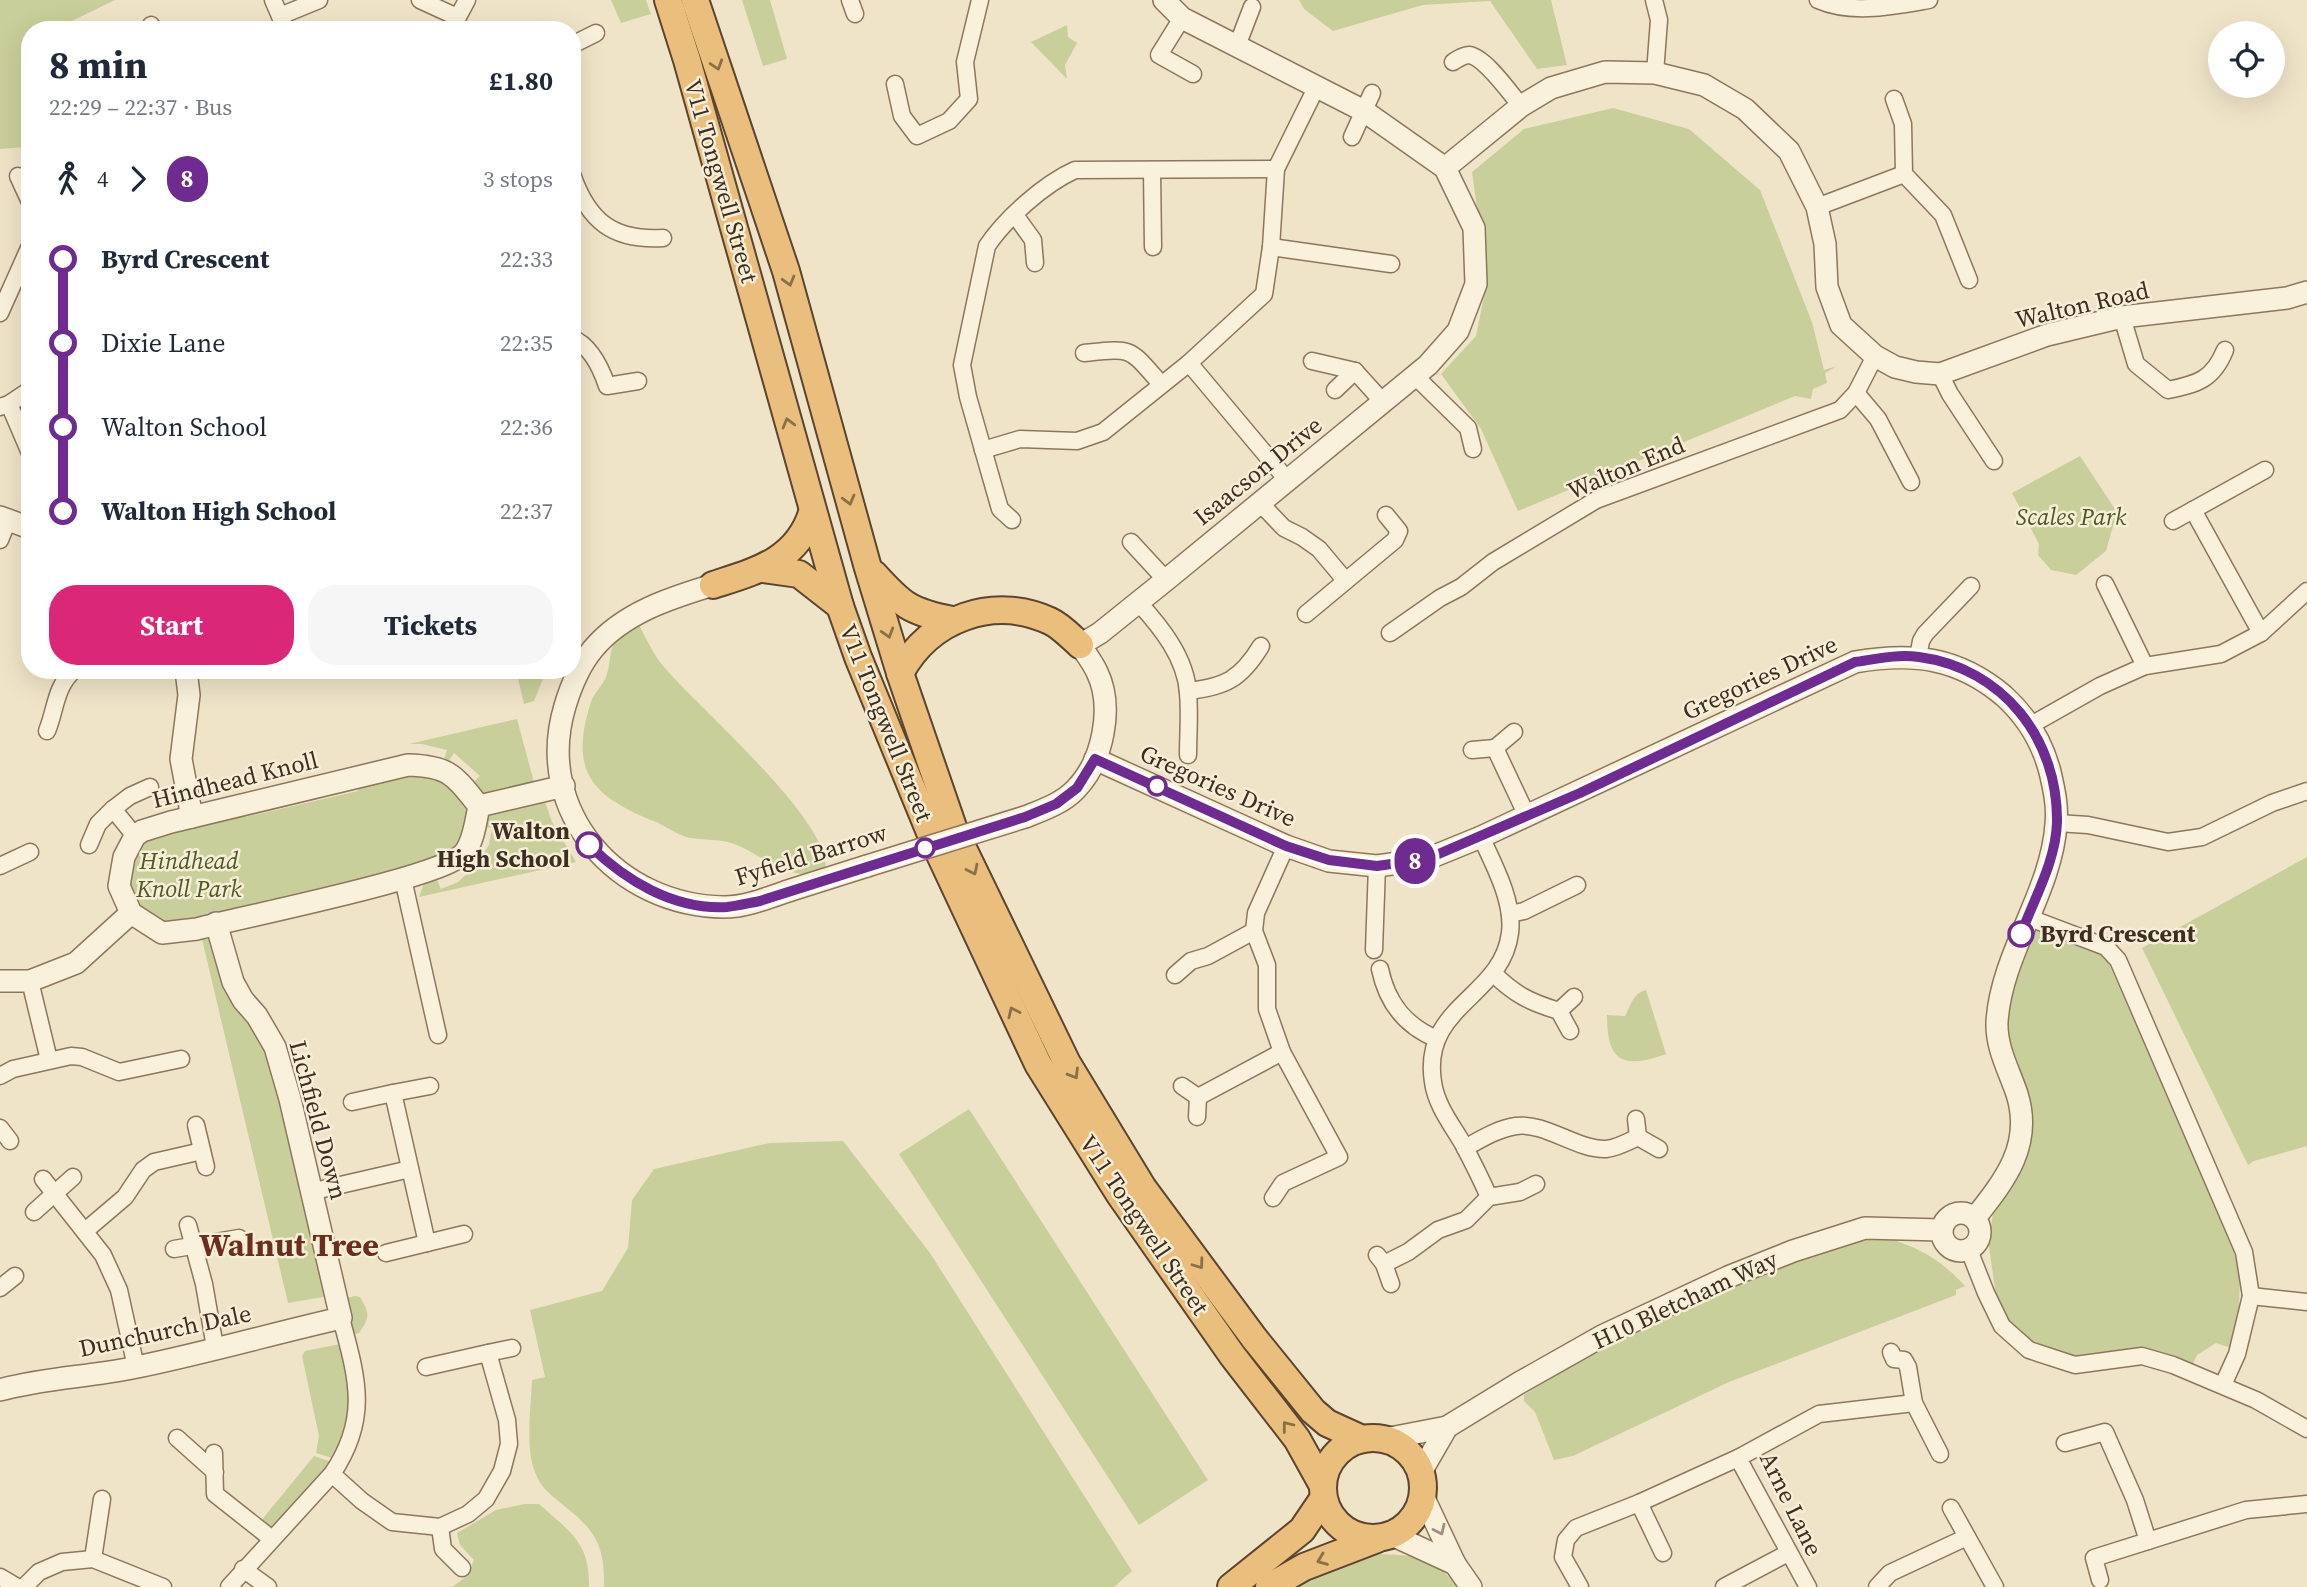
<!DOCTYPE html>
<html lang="en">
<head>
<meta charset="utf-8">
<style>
	:root { --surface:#fff; --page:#f6f6f7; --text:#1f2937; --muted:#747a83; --accent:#db2777 }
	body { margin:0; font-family:"Source Serif 4",serif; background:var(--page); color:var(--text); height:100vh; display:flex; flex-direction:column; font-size:26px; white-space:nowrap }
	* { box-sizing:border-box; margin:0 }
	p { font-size:23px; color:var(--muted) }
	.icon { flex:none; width:38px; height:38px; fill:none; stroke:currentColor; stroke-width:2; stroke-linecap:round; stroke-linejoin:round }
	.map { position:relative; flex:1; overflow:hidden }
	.sheet { position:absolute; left:21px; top:21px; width:560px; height:658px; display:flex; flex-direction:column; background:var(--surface); border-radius:28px; box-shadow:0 7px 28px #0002 }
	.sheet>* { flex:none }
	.badge { padding:0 14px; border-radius:23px; font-size:24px; line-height:46px }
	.controls { position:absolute; left:2208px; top:21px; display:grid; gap:14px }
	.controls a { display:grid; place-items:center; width:77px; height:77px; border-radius:50%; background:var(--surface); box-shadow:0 7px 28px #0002; font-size:35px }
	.map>.badge { position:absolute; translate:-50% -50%; box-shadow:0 0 0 4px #fff }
	.legs { display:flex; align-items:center; gap:10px; height:77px; padding:0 28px; font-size:23px }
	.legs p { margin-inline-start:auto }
	.summary { display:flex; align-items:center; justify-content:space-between; height:119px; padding:0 28px }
	h1 { font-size:38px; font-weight:700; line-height:52px }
	.action { display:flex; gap:14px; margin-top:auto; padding:14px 28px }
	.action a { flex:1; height:80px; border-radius:28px; background:var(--accent); color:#fff; font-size:28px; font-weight:700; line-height:80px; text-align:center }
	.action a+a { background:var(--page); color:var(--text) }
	ul { padding:0 28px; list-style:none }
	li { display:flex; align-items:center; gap:24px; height:84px; font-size:26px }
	li i { display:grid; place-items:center; width:10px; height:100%; margin:0 9px; background:currentColor }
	li i::after { content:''; width:18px; height:18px; margin:-9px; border:5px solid; border-radius:50%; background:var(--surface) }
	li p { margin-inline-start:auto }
	li:first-child i { background:linear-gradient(#0000 50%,currentColor 0) }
	li:last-child i { background:linear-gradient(currentColor 50%,#0000 0) }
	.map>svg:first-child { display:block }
	.green { fill:#c9cf9b }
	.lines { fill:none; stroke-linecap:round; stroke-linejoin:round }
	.minor-casing { stroke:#8d765c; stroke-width:19 }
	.tertiary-casing { stroke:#8d765c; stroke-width:24 }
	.trunk-casing { stroke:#5b4430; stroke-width:30 }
	.minor { stroke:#faf1dc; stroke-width:16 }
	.tertiary { stroke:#faf1dc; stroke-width:21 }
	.trunk { stroke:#eabe7c; stroke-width:26 }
	.tertiary-bridge-casing { stroke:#8d765c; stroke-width:24; stroke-linecap:butt }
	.tertiary-bridge { stroke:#faf1dc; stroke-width:21 }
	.oneway { stroke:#8b6f49 }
	.oneway2 { stroke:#9c907e }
	.line-1-casing { stroke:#fff; stroke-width:16 }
	.line-1 { stroke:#6e2c91; stroke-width:10 }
	.stop-1-dot { fill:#fff; stroke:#6e2c91; stroke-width:3.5 }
	.labels { text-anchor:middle; stroke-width:5; stroke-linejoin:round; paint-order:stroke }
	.street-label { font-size:24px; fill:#3d2e20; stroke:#f7eed8 }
	.park-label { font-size:24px; font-style:italic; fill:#4d5a26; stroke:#f7eed8 }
	.stop-label { font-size:24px; font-weight:bold; fill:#3d2e20; stroke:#f7eed8; text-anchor:end }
	.district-label { font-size:32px; font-weight:bold; fill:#6b2e1e; stroke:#f7eed8 }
</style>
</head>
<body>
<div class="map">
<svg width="2307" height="1587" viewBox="0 0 2307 1587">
	<rect width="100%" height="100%" fill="#f0e4c8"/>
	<!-- green -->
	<g class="green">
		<path d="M0 0H115L70 22 67 30H30V136L26 147 0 149Z"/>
		<path d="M611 0H646L651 14 621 23Z"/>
		<path d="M742 0H770L787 59 763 66Z"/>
		<path d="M1299 0H1551L1567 65 1537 69 1490 1 1423 5 1333 31 1304 9Z"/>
		<path d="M1067 25 1068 37 1077 43 1065 65 1067 79 1031 42Z"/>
		<path d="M1613 108 1689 129 1760 190 1812 322 1824 370 1837 366 1825 373 1827 383 1813 389 1811 399 1795 396 1518 511 1481 429 1441 374 1476 336 1487 282 1472 172 1524 129Z"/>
		<path d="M2080 456 2117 512 2106 551 2076 575 2051 570 2038 555 2039 544 2012 493Z"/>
		<path d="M637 621C645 636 653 654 664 667 694 703 836 826 825 870 785 886 761 850 727 842 715 839 702 840 690 838 678 835 667 827 656 822 593 797 568 773 591 702 594 693 601 687 605 679 610 669 609 658 612 648 616 636 627 629 637 621Z"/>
		<path d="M516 670H544L545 674 534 701 524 704Z"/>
		<path d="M517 719 535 786 484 794 470 785 480 776 454 753 447 764 443 762 447 750 422 744H409Z"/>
		<path d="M418 774 442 778 468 808 461 847 377 879 375 875 267 900V905L172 926 140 912 126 876 142 842 149 838 244 813 245 817 358 791 357 786Z"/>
		<path d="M544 799 552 822 576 862 419 897 424 883 436 877 441 889 458 882 473 868 466 861 473 855 480 859 489 845 492 828 484 827 488 814Z"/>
		<path d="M2307 857V1146L2254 1161 2248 1165 2142 948Z"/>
		<path d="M2031 928 2095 950 2104 956 2110 966 2233 1248 2240 1276 2239 1308 2234 1349 2216 1343 2197 1355 2192 1366 2058 1356 2037 1348 2007 1320 1996 1296 1988 1240 1993 1214 2015 1165 2021 1145 2000 1034Z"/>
		<path d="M201 935H212L266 1040 329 1296 288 1303Z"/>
		<path d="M1646 990 1666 1054C1622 1070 1607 1061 1607 1015L1625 1016C1631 1005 1633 993 1646 990Z"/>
		<path d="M969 1109 1208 1480 1139 1525 899 1154Z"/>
		<path d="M843 1141 930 1253 1132 1571 1114 1587H604C605 1545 595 1530 563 1505 551 1495 540 1487 535 1472 525 1448 531 1407 532 1380L545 1377 530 1310 602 1291 628 1248 632 1200 654 1169 770 1143Z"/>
		<path d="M1888 1238C1923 1250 1940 1259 1965 1286L1956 1290V1295L1729 1382 1573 1456 1554 1460 1535 1412 1524 1401V1395L1602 1347 1664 1316 1781 1265 1858 1239Z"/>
		<path d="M355 1296 360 1297C370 1314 370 1317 359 1333L352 1335 343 1299Z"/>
		<path d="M340 1344 351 1392V1418L335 1459 316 1453 319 1436 302 1356 305 1351Z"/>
		<path d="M314 1456 332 1462 275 1526 267 1527 260 1522Z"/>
		<path d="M525 1504H539C570 1532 590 1542 589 1587H452L467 1576 474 1560 460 1545 457 1533 496 1510Z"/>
		<path d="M1378 1554C1414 1555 1435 1556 1457 1587H1280L1346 1560Z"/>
	</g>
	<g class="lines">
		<!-- minor casing -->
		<g class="minor-casing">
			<g id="minor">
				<path d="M273 0 286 30"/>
				<path d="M420 0 457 17"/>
				<path d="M850 0 855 14"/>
				<path d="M1654 0 1659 20 1655 73"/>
				<path d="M1818 0C1852 15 1894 6 1929 0"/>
				<path d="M280 16 319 0"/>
				<path d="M1182 18 1159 55 1193 74"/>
				<path d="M151 25 152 30"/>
				<path d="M451 30 467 0"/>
				<path d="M572 45 596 33"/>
				<path d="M1237 46 1252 7"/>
				<path d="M1453 62C1458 59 1463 55 1469 55 1485 57 1510 93 1521 106"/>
				<path d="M895 84 902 116 917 136 949 121 969 99 965 62 980 0"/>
				<path d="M1894 99 1903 124 1904 174 1943 215 1969 280"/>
				<path d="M1352 137 1372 93"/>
				<path d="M1152 170 1153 247"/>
				<path d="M572 174C588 221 613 241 663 238"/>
				<path d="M18 176 30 202"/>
				<path d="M1817 207 1904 174"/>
				<path d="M1015 215 1033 240 1035 263"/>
				<path d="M1271 247 1391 264"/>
				<path d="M0 313 30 246"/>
				<path d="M2122 317 2136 364 2168 390C2197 384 2213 380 2225 350"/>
				<path d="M572 338C591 346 601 368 607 386L638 381"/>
				<path d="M1084 353C1134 348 1128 347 1161 384"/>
				<path d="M1312 361 1355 371"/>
				<path d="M1189 363 1288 481"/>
				<path d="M1355 371 1383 402"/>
				<path d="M1940 374 1950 394 1994 461"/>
				<path d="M1415 376 1468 428 1473 449"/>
				<path d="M1335 390 1355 371"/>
				<path d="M1856 393 1878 419 1911 482"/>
				<path d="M9 404 30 453"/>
				<path d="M0 407 9 404 30 390"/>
				<path d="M983 450 1020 439 1077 441 1103 432 1189 363 1264 294 1271 247 1276 169 1317 86"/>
				<path d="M1260 503 1284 528 1302 537 1319 549 1345 580"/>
				<path d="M1012 520 1000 509 968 397 962 365 987 246C1006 218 1044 184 1075 170L1276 169"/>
				<path d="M2173 521 2193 510"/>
				<path d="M0 540 8 520"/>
				<path d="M1131 542 1166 580"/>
				<path d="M2105 584 2145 666"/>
				<path d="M1138 602C1161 627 1186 658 1188 693 1190 714 1188 735 1188 755"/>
				<path d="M1306 614 1395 540 1399 531 1386 515"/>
				<path d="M1390 633 1440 598 1461 587 1493 562 1596 500 1840 410 1856 393 1875 356"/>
				<path d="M2261 633 2193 510 2265 470"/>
				<path d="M1918 657 1921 641 1925 634 1971 586"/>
				<path d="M1188 691C1225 687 1241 679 1261 646"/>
				<path d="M2031 725 2100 686 2145 666 2221 654 2261 633 2307 591"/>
				<path d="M47 731C56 709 55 687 74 670"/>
				<path d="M1495 748 1514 732"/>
				<path d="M1472 750 1495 748 1527 816"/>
				<path d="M113 809 130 796 150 787"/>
				<path d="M2057 823 2088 825 2168 842 2202 837 2272 803 2307 791"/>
				<path d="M1481 837C1494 865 1514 902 1510 933 1502 998 1421 1005 1433 1082 1436 1105 1452 1125 1463 1144 1472 1161 1481 1179 1489 1197"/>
				<path d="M89 845 98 824 113 809 135 836"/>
				<path d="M0 866 30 852"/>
				<path d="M403 879 438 1035"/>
				<path d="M1510 914 1524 911 1577 885"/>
				<path d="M2027 917 2106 947 2118 960 2244 1252 2251 1296 2237 1354 2223 1385"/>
				<path d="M1374 950 1377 866"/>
				<path d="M1380 969C1387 1003 1405 1026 1437 1039"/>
				<path d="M1493 973C1515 995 1530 1002 1559 1011L1570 1031"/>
				<path d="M1175 975 1191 961 1208 956 1254 931"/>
				<path d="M30 981 49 1060"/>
				<path d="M1559 1011 1574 997"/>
				<path d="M0 1076 13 1069 71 1056 82 1057 119 1072 181 1059"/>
				<path d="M430 1086 393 1093 427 1243 464 1234"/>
				<path d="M1182 1086 1198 1097"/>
				<path d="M1198 1097 1282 1052"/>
				<path d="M352 1102 393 1093"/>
				<path d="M1197 1117 1198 1097"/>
				<path d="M1636 1119 1638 1137"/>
				<path d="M196 1125 206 1167"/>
				<path d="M0 1128 10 1141"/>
				<path d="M1638 1137 1659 1149"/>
				<path d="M1465 1148C1481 1139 1497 1129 1516 1126 1545 1122 1577 1150 1606 1149 1617 1148 1628 1142 1638 1137"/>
				<path d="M43 1179 103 1255 119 1290 136 1367"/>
				<path d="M310 1192 410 1169"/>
				<path d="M1273 1198 1283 1183 1339 1157 1282 1052 1267 1009V965L1254 931 1256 913 1286 846"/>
				<path d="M34 1212 73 1177"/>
				<path d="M188 1225 204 1284 215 1347"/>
				<path d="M85 1231 125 1197 143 1170 154 1162 202 1151"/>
				<path d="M174 1249 239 1238"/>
				<path d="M1969 1250 1986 1293 2002 1326 2029 1350 2075 1365 2142 1356 2173 1365 2256 1400 2307 1429"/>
				<path d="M386 1253 427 1243"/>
				<path d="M1377 1255 1384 1264 1391 1284"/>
				<path d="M1384 1264 1408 1252 1438 1230 1466 1220 1489 1197 1520 1192 1536 1184"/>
				<path d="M0 1288 15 1276"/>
				<path d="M2251 1296 2307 1302"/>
				<path d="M1891 1352 1894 1359 1904 1360 1908 1367 1914 1403 1940 1454"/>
				<path d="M488 1353 512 1348"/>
				<path d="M177 1438 215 1472"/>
				<path d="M2065 1443 2105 1432 2135 1500 2148 1541"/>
				<path d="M214 1453 215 1494 272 1539"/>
				<path d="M1738 1458 1808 1587"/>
				<path d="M332 1474 362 1501 392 1522 440 1527 468 1514 486 1499 502 1471 509 1444 507 1420 488 1353 426 1367"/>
				<path d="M1639 1503 1663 1553"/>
				<path d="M1951 1508 1995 1587"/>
				<path d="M440 1527 443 1549 462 1568"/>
				<path d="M93 1559 102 1499"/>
				<path d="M243 1569 268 1587"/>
				<path d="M0 1577 17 1587"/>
				<path d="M2100 1580 2094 1558 2246 1510 2307 1504"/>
				<path d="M24 1587 39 1572 62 1562 93 1559 163 1587"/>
				<path d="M229 1587 332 1474C370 1418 357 1378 341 1318"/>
				<path d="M1580 1587 1563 1557 1566 1540 1576 1528 1639 1503 1738 1458 1819 1414 1914 1403"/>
				<path d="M1724 1587 1788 1553"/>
				<path d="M1877 1587 1890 1573 1967 1537"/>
			</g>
		</g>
		<!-- tertiary casing -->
		<g class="tertiary-casing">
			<g id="tertiary">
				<path d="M1445 168 1521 106 1551 88 1605 72 1655 73 1704 85 1745 109 1789 151 1817 207 1825 244 1827 287 1841 325 1875 356 1895 367 1916 372 1940 374 2047 335 2122 317 2287 298 2307 292"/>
				<path d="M0 517 30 528"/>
				<path d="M713 585C670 598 623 613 593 649 579 666 571 686 565 706 533 812 618 906 724 907 746 907 770 897 791 890 816 882 841 874 867 866"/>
				<path d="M186 670 189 695 181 759 192 817"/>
				<path d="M1095 759 1286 846 1329 861 1377 866 1427 859 1481 837 1855 662C1912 652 1958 657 2004 696 2027 717 2042 741 2050 772 2054 789 2058 807 2056 824 2052 891 2001 954 1997 1022 1996 1048 2009 1070 2017 1094 2033 1145 2005 1180 1975 1218"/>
				<path d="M408 765C449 766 454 775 479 806 476 820 474 840 465 852 447 877 239 917 197 929L162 933 131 913 119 886 124 857 135 836 142 831 171 822Z"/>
				<path d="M479 806 564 786"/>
				<path d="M1025 817C1043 810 1063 803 1076 789 1103 761 1114 707 1097 672 1093 663 1086 654 1080 645L1100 633 1166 580 1428 365 1458 331 1476 284 1474 228 1445 168 1364 111 1182 18 1164 0"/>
				<path d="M0 981H30L76 963 131 913"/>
				<circle cx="1961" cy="1232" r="19"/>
				<path d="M0 1390C43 1378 88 1377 132 1368 202 1354 271 1334 341 1318L290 1099 275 1047 257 1016 243 1000 233 982 216 923"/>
				<path d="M1385 1439 1447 1427 1519 1383 1604 1335 1728 1277 1793 1251 1865 1228 1941 1230"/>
				<path d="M1421 1472 1447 1427"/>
				<path d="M1423 1496 1455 1564 1471 1587"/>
				<path d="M1392 1535 1455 1564"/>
			</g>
		</g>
		<!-- trunk casing -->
		<g class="trunk-casing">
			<g id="trunk">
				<path d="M668 0 687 60 840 606 858 657 934 842 1038 1064 1120 1195 1232 1355 1297 1439 1322 1484"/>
				<path d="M695 0 786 271 868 568 900 673 954 830 1067 1063 1143 1188 1254 1338 1313 1411 1327 1423 1362 1439"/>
				<path d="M763 569 799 574 840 606"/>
				<path d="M874 574C902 605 910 612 952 620"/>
				<path d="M713 585C756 571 797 561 812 513"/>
				<path d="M900 673C930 618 993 595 1050 621 1061 626 1071 637 1080 645"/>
				<circle cx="1373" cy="1488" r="50"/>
				<path d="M1231 1587 1302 1530 1323 1499"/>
				<path d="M1269 1587 1304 1567 1377 1539"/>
			</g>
		</g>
		<!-- minor -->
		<use href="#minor" class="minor"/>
		<!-- tertiary -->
		<use href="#tertiary" class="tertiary"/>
		<!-- trunk -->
		<use href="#trunk" class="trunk"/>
		<!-- tertiary-bridge casing -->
		<g class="tertiary-bridge-casing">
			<path id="tertiary-bridge" d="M867 866 1025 817"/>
		</g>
		<!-- tertiary-bridge -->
		<use href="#tertiary-bridge" class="tertiary-bridge"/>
	</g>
	<!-- one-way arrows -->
	<defs><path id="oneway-chevron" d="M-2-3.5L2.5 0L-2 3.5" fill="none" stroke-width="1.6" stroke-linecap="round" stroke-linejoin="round" transform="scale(1.75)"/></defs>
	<g class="oneway">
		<use href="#oneway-chevron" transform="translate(717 65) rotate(72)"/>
		<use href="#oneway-chevron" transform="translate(789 281) rotate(74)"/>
		<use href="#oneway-chevron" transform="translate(788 423) rotate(-105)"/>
		<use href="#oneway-chevron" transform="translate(849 500) rotate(75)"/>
		<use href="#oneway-chevron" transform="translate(888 633) rotate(73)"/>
		<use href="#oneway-chevron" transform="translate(973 870) rotate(64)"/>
		<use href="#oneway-chevron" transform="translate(1013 1012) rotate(-115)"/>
		<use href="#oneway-chevron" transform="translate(1074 1074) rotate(59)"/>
		<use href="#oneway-chevron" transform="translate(1199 1264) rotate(54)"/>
		<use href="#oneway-chevron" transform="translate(1287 1426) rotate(-128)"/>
		<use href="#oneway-chevron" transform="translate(1322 1560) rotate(159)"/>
	</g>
	<use class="oneway2" href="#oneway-chevron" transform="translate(1440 1530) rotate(65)"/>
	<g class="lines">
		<!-- line-1 casing -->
		<g class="line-1-casing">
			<path id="line-1" d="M589 845C625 880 673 910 727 907 738 906 749 903 760 901L1025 817 1056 804 1077 788 1095 759 1286 846 1329 860 1377 866 1427 859 1580 793 1855 662C1876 659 1897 654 1919 657 2003 668 2058 739 2057 822 2056 861 2034 899 2021 934"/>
		</g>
		<!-- line-1 -->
		<use href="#line-1" class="line-1"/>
	</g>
	<!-- markers -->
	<g class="stop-1-dot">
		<circle cx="1157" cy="786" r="9"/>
		<circle cx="589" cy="845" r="12"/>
		<circle cx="925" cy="848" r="9"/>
		<circle cx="2021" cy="934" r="12"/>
	</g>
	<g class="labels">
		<!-- street labels -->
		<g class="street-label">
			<text transform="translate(721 181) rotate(74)" y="8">V11 Tongwell Street</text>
			<text transform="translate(2082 305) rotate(-13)" y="8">Walton Road</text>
			<text transform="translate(1626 468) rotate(-23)" y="8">Walton End</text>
			<text transform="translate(1258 471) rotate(-39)" y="8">Isaacson Drive</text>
			<text transform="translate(1760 678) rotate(-25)" y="8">Gregories Drive</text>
			<text transform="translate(886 723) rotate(68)" y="8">V11 Tongwell Street</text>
			<text transform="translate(235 780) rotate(-14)" y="8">Hindhead Knoll</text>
			<text transform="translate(1218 786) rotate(24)" y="8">Gregories Drive</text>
			<text transform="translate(811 855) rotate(-17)" y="8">Fyfield Barrow</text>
			<text transform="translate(318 1120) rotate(75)" y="8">Lichfield Down</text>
			<text transform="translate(1144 1225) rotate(56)" y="8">V11 Tongwell Street</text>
			<text transform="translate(1685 1300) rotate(-25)" y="8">H10 Bletcham Way</text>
			<text transform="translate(165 1331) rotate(-12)" y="8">Dunchurch Dale</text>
			<text transform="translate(1791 1504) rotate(64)" y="8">Arne Lane</text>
		</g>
		<!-- park labels -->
		<g class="park-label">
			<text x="2071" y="525">Scales Park</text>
			<text x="189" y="869">Hindhead<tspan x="189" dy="28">Knoll Park</tspan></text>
		</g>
		<!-- stop labels -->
		<g class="stop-label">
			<text x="570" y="839">Walton<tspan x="570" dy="28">High School</tspan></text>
			<text x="2040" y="942" text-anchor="start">Byrd Crescent</text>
		</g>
		<!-- district labels -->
		<g class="district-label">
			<text x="289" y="1256">Walnut Tree</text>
		</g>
	</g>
</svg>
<div class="controls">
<a><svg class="icon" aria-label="locate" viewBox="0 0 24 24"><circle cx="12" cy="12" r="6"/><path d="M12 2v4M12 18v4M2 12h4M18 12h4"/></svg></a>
</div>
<b class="badge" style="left:1415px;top:861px;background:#6e2c91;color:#fff">8</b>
<section class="sheet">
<div class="summary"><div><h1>8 min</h1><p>22:29 – 22:37 · Bus</p></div><b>£1.80</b></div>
<div class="legs"><svg class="icon" aria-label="walk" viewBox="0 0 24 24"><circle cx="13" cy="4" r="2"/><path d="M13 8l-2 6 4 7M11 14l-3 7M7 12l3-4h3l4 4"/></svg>4<svg class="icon" aria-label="forward" viewBox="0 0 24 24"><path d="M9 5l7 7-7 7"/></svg><b class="badge" style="background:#6e2c91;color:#fff">8</b><p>3 stops</p></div>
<ul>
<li><i style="color:#6e2c91"></i><b>Byrd Crescent</b><p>22:33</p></li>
<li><i style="color:#6e2c91"></i><span>Dixie Lane</span><p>22:35</p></li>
<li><i style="color:#6e2c91"></i><span>Walton School</span><p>22:36</p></li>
<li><i style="color:#6e2c91"></i><b>Walton High School</b><p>22:37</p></li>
</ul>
<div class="action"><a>Start</a><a>Tickets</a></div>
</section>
</div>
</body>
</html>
